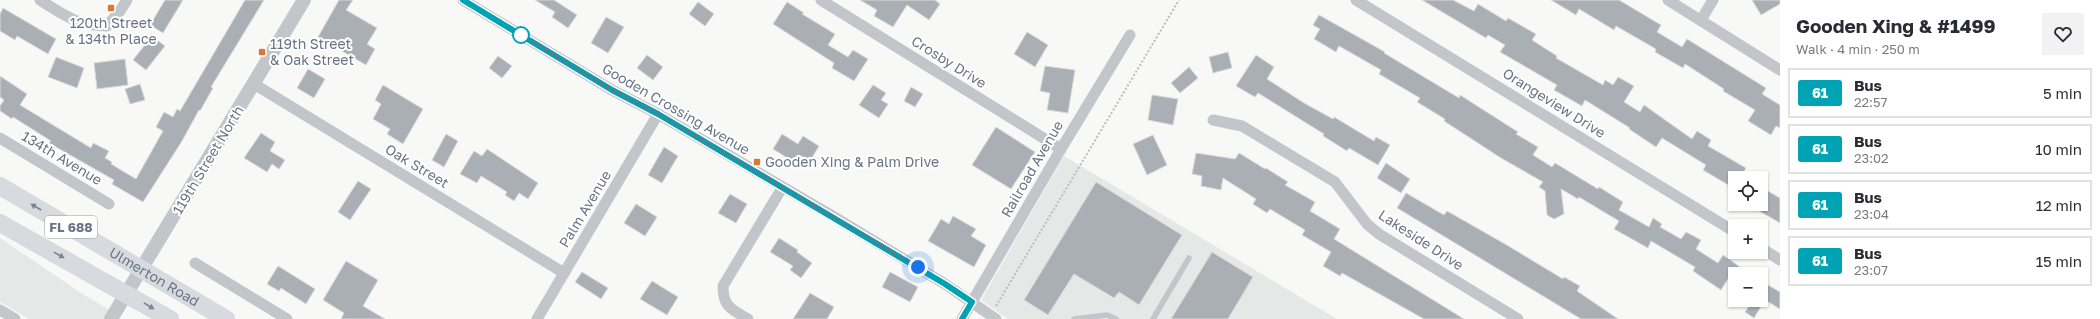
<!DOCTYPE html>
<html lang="en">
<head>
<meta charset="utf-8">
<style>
	:root { --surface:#fff; --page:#f2f2f3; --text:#2b2b33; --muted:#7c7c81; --line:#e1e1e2 }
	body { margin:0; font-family:"Golos Text",sans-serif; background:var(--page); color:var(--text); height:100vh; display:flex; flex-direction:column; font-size:15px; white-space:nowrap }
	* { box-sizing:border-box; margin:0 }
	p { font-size:13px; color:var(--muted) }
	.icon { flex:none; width:22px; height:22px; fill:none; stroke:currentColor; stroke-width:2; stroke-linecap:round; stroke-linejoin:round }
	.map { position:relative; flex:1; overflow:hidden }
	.details { display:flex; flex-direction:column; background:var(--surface); width:320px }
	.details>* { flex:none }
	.badge { padding:0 8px; border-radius:3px; font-size:14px; line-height:26px }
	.fabs { position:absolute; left:1728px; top:171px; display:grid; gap:8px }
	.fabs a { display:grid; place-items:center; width:40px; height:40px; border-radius:0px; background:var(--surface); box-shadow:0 1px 3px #0004; font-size:20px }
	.you { position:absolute; width:20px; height:20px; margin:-10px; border:3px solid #fff; border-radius:50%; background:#1a73e8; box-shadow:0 0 0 6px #1a73e833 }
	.map>.badge { position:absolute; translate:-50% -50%; box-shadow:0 0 0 2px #fff }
	.round { display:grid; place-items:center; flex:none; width:42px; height:42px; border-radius:0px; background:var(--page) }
	.headline { display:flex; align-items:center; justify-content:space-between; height:68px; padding:0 16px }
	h1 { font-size:19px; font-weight:700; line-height:30px }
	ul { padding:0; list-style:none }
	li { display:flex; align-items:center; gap:12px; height:50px; margin:0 8px 6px; padding:0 8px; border:2px solid var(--line); border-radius:0px }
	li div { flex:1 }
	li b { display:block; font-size:15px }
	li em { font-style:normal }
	li .badge { min-width:44px; font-weight:700; text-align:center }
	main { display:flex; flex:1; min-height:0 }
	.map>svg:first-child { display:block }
	.built { fill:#e6e7e7 }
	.building { fill:#aaafb6; stroke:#dadad8 }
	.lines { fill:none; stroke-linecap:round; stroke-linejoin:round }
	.path { stroke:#babcbf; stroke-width:2; stroke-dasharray:2 2; stroke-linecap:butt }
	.service { stroke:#c2c5c9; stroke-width:5.5 }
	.minor { stroke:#c2c5c9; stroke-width:11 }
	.tertiary { stroke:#c2c5c9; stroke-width:14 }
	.primary { stroke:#d7dadf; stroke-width:18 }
	.oneway { fill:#7a8392 }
	.line-casing { stroke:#fff; stroke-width:9 }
	.line { stroke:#00a3b4; stroke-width:6 }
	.walk { stroke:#6a7485; stroke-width:4; stroke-dasharray:0 7.2 }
	.poi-dot { fill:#d67939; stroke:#fff; stroke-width:1.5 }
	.stop-dot { fill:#fff; stroke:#00a3b4; stroke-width:2 }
	.labels { text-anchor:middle; stroke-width:4; stroke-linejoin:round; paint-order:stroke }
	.shield { fill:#fff; stroke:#979eaa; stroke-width:1 }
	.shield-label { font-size:13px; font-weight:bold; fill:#6a7485 }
	.poi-label { font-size:14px; fill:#6a7485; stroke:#fff; text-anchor:start }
	.street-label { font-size:14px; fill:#6a7485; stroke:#fff }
</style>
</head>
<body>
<main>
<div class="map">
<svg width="1780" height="319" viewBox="0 0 1780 319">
	<rect width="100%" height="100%" fill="#f8f8f6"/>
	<!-- built -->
	<g class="built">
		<path d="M1064 156 1337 319H1008L981 300Z"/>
		<path d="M0 238 81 293 110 310 104 319H29L0 302Z"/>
	</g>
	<!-- building -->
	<g class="building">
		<path d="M165 0H183L163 33 150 25Z"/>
		<path d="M245 0H264L211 87 213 88 200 111 199 110 182 141 143 202 112 184 114 180 49 143 51 141 13 117 12 119 0 111V106L4 100 0 97V76L27 94 20 105 91 148 93 143 109 151 105 158 112 162 111 164 136 179 163 131 156 127 164 112 173 117 177 109 180 111Z"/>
		<path d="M339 0H353L346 10 377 28 367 44 375 49 366 65 318 37Z"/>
		<path d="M535 0H554L577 15 568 28 552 17 555 12Z"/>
		<path d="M860 0H935L940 4 929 20 907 5 893 27 874 16 877 10Z"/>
		<path d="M1422 0H1453L1474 11 1478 4 1506 21 1508 18 1536 34 1532 40 1557 56 1556 58 1603 85 1605 80 1613 85 1618 77 1634 86 1624 102 1640 112 1644 105 1692 139 1697 131 1711 140 1708 146 1746 168 1740 178H1735V189L1703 170 1706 165 1662 138 1656 147 1629 129 1630 128 1585 100 1582 106 1554 90 1557 85 1500 52 1505 45 1488 35 1486 38Z"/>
		<path d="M1551 0H1619L1661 25 1657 32 1682 47 1687 39 1766 88 1762 94 1780 105V128L1776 126 1771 135 1748 121 1755 110 1723 91 1724 89 1685 64 1683 68 1655 52 1656 49 1616 26 1614 30 1579 9 1576 15Z"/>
		<path d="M1752 0H1780V4L1761 15Z"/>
		<path d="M698 2 714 14 705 26 689 14Z"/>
		<path d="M787 2 804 13 802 14 835 34 828 45 848 57 853 50 868 59 854 81 832 68 834 63 773 24Z"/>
		<path d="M3 8 56 39 48 54 17 36 15 40 0 31V14Z"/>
		<path d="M1319 15 1385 52 1384 53 1459 98 1460 95 1518 132 1516 134 1538 147 1533 155 1552 167 1555 163 1598 189 1599 187 1623 202 1619 210 1649 227 1653 218 1662 224 1660 227 1681 239 1686 232 1701 240 1696 249 1718 263 1723 255 1750 274H1731L1721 290 1693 271 1695 267 1651 241 1648 248 1614 229 1619 221 1579 197 1578 199 1561 189 1564 214 1554 219 1547 215 1545 191 1539 187 1543 182 1501 158 1444 121 1445 119 1417 102 1420 98 1379 74 1381 70 1339 46 1336 52 1314 39 1320 29 1313 25Z"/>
		<path d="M606 17 624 27 608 53 591 43Z"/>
		<path d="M1027 32 1048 45 1035 67 1014 54Z"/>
		<path d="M152 36 165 46 146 70 133 60Z"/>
		<path d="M1228 52 1232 68 1213 73 1209 57Z"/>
		<path d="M647 55 663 67 653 80 637 68Z"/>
		<path d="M1256 55 1274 67 1267 79 1304 103 1333 119 1334 117 1374 141 1376 137 1390 145 1378 165 1349 148 1347 151 1323 136 1324 134 1258 93 1255 97 1236 86Z"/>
		<path d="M498 56 512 66 502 78 489 68Z"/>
		<path d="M56 57 84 68 77 88 48 77Z"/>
		<path d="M125 59 128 85 97 89 94 63Z"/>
		<path d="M1045 66 1075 70 1068 113 1047 110 1050 93 1040 91Z"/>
		<path d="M1189 67 1198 78 1180 93 1171 83Z"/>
		<path d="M308 69 325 79 314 98 297 88Z"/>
		<path d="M140 84 145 100 130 104 125 89Z"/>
		<path d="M383 85 423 109 403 144 387 134 390 129 373 119 381 104 375 100Z"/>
		<path d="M873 85 886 93 881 100 888 104 879 118 859 105Z"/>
		<path d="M911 87 923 94 915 107 904 101Z"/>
		<path d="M1152 95 1178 99 1173 125 1148 120Z"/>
		<path d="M996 127 1035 152 1011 189 972 165Z"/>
		<path d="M261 133 275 142 270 151 285 160 279 169 272 164 267 172 244 158Z"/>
		<path d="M446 134 458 141 444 167 432 160Z"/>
		<path d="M782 134 798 144 803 136 819 146 810 161 802 156 797 164 773 149Z"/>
		<path d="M1153 135 1167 165 1147 175 1133 144Z"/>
		<path d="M664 147 678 156 662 183 648 175Z"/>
		<path d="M487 149 538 183 528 199 519 193 514 201 505 195 507 192 481 176 477 183 460 174 474 151 482 156Z"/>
		<path d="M1196 153 1235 159 1239 153 1265 169 1266 168 1288 182 1285 185 1315 202 1310 211 1340 229 1334 239 1464 319H1424L1342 273 1340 276 1323 266 1331 252 1302 235 1305 230 1270 209 1267 213 1253 204 1256 199 1223 178 1221 190 1201 186 1202 176 1192 174Z"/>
		<path d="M1386 163 1410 179 1401 193 1377 178Z"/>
		<path d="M358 181 371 189 350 220 338 212Z"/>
		<path d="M1096 182 1182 235 1139 305 1119 292 1114 298 1074 274 1048 315 1024 300Z"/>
		<path d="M1761 187 1780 198V223L1747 204H1761Z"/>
		<path d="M1406 193 1444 215 1447 211 1505 244 1563 279 1564 277 1580 286 1577 291 1618 319H1581L1397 208Z"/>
		<path d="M730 194 747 204 736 223 718 213Z"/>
		<path d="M636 204 657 217 645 236 624 223Z"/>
		<path d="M953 216 976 229 971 236 986 245 974 267 928 241 941 219 949 224Z"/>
		<path d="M779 238 798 250 797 252 812 263 801 278 790 270 793 266 770 252Z"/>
		<path d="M1212 252 1253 277 1228 319H1171Z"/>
		<path d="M346 261 378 280 363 306 385 319H341L344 313 323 300Z"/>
		<path d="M278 266 315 289 306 304 281 288 279 291 267 284Z"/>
		<path d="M582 272 608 288 601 299 575 282Z"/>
		<path d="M890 272 918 287 910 302 882 287Z"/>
		<path d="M652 281 678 297 667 315 640 299Z"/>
		<path d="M1761 281 1780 292V309L1765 300 1754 318 1745 312 1753 300H1765L1761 298Z"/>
		<path d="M810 293 834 307 827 319H793Z"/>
	</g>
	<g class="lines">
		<!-- path -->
		<path class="path" d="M996 306 1179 0"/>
		<!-- service -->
		<g class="service">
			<path d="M1074 319 1107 315 1116 319"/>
			<path d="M1153 319 1189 258"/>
		</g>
		<!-- minor -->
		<g class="minor">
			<path d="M40 0C64 15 78 26 107 26L120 11 127 0"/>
			<path d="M463 0 612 90 658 114 836 218 945 284 996 319"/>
			<path d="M821 0 1061 149"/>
			<path d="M1356 0 1735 232"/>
			<path d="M1668 0 1780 70"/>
			<path d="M1701 20 1713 0"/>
			<path d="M254 84 564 273"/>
			<path d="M1213 120 1242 126 1335 182 1367 224 1379 234 1518 319"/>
			<path d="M0 138 109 204"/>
			<path d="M1761 248 1780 260"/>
			<path d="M195 263 287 319"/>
			<path d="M0 310 15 319"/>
			<path d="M537 319 658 114"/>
			<path d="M748 319C731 309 723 307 723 286L782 188"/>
			<path d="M962 319 1061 149 1130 35"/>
		</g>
		<!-- tertiary -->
		<path class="tertiary" d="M111 319 304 0"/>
		<!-- primary -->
		<g class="primary">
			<path id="s1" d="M0 186 226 319"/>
			<path d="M0 223 170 319"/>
		</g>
	</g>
	<!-- one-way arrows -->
	<defs><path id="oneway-solid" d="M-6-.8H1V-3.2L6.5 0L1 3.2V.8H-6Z"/></defs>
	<g class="oneway">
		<use href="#oneway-solid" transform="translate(36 207) rotate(-150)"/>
		<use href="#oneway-solid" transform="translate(59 255) rotate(29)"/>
		<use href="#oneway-solid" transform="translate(149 306) rotate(31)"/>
	</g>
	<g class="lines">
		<!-- line casing -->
		<g class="line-casing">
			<path id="line" d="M463 0 612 90 658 114 945 284 972 302 962 319"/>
		</g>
		<!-- line -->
		<use href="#line" class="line"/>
		<!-- walk -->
		<path class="walk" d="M521 35 612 90 658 114 918 267"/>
	</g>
	<!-- markers -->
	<g class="poi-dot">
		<rect x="107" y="4" width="8" height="8" rx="2"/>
		<rect x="258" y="48" width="8" height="8" rx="2"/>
		<rect x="753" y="158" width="8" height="8" rx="2"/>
	</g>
	<circle class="stop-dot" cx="521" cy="35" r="8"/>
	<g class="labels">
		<!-- shield labels -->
		<rect class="shield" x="45" y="216" width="52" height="22" rx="3"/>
		<g class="shield-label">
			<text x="71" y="232">FL 688</text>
		</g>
		<!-- poi labels -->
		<g class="poi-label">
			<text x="111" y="28" text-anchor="middle">120th Street<tspan x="111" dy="16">&amp; 134th Place</tspan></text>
			<text x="270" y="49">119th Street<tspan x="270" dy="16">&amp; Oak Street</tspan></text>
			<text x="765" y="167">Gooden Xing &amp; Palm Drive</text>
		</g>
		<!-- street labels -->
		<g class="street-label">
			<text transform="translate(949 62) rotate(32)" y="5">Crosby Drive</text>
			<text transform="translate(1554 103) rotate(32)" y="5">Orangeview Drive</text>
			<text transform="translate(676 109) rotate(30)" y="5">Gooden Crossing Avenue</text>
			<text transform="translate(62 158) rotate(31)" y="5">134th Avenue</text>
			<text transform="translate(208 160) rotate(-59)" y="5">119th Street North</text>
			<text transform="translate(417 166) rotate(31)" y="5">Oak Street</text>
			<text transform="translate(1032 169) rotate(-60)" y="5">Railroad Avenue</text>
			<text transform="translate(585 209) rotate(-59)" y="5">Palm Avenue</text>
			<text transform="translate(1421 240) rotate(33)" y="5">Lakeside Drive</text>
			<text dy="5" stroke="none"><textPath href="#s1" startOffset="179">Ulmerton Road</textPath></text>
		</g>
	</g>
</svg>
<div class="fabs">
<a><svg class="icon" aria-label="locate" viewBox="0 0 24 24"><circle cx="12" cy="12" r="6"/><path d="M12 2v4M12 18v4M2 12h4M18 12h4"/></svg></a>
<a>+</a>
<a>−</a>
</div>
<div class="you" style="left:918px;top:267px"></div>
</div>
<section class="details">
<div class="headline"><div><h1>Gooden Xing &amp; #1499</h1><p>Walk · 4 min · 250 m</p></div><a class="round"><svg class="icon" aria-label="heart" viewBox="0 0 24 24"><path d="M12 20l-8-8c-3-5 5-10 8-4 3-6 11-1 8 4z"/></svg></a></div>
<ul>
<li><span class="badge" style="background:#00a3b4;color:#fff">61</span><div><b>Bus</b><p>22:57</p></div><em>5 min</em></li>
<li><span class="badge" style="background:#00a3b4;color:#fff">61</span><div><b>Bus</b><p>23:02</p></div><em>10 min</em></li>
<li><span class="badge" style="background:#00a3b4;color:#fff">61</span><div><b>Bus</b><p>23:04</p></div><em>12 min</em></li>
<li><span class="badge" style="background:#00a3b4;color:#fff">61</span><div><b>Bus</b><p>23:07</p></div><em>15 min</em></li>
</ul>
</section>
</main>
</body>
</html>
